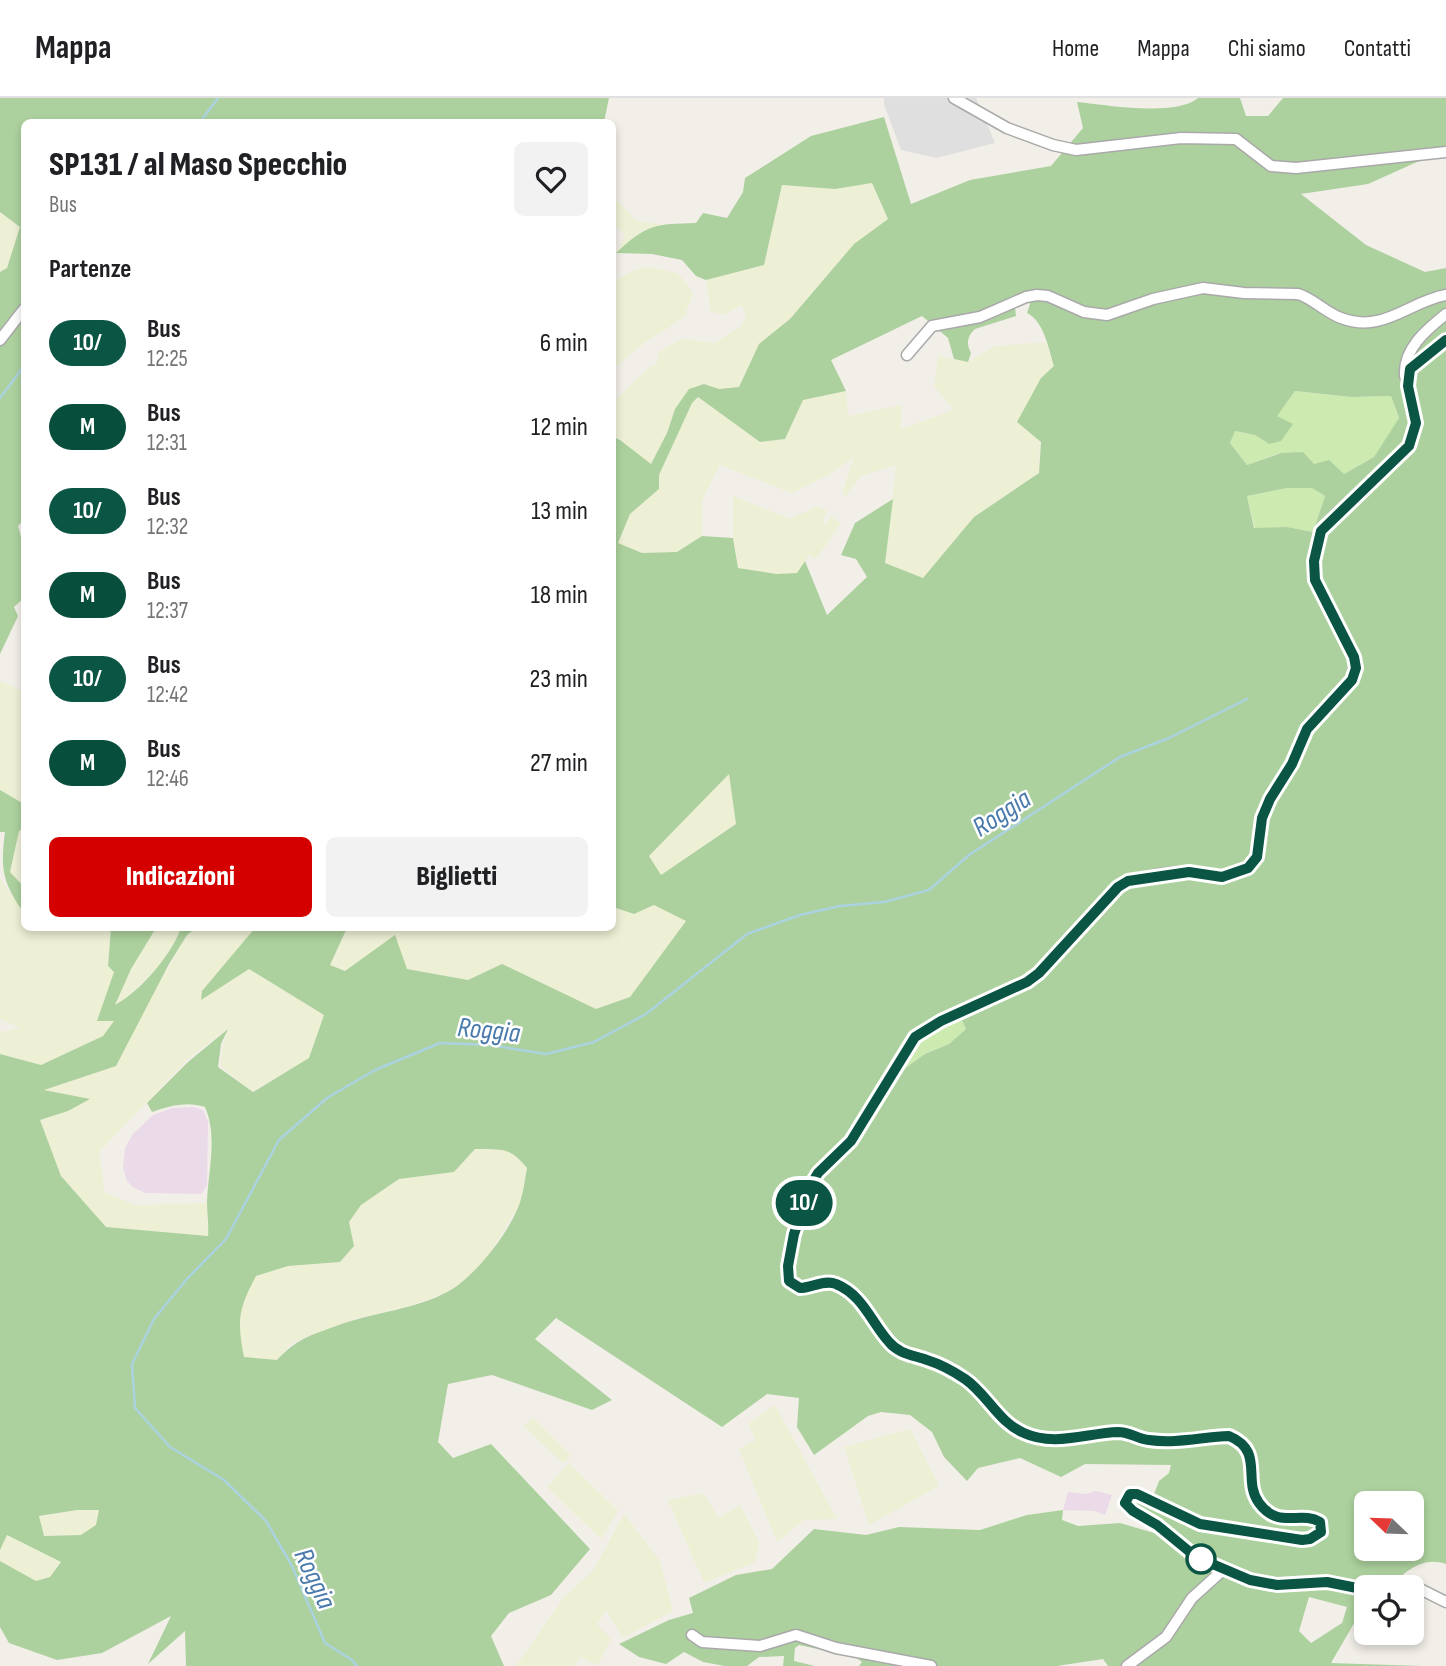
<!DOCTYPE html>
<html lang="it">
<head>
<meta charset="utf-8">
<style>
	:root { --surface:#fff; --page:#f2f2f2; --text:#202124; --muted:#757577; --line:#e0e0e0; --accent:#d40000 }
	body { margin:0; font-family:"Sofia Sans Condensed",sans-serif; background:var(--page); color:var(--text); height:100vh; display:flex; flex-direction:column; font-size:26px; white-space:nowrap }
	* { box-sizing:border-box; margin:0 }
	p { font-size:23px; color:var(--muted) }
	.icon { flex:none; width:38px; height:38px; fill:none; stroke:currentColor; stroke-width:2; stroke-linecap:round; stroke-linejoin:round }
	.map { position:relative; flex:1; overflow:hidden }
	.drawer { position:absolute; left:21px; top:21px; width:595px; height:812px; display:flex; flex-direction:column; background:var(--surface); border-radius:10px; box-shadow:0 4px 10px #0003 }
	.drawer>* { flex:none }
	.badge { padding:0 14px; border-radius:23px; font-size:24px; line-height:46px }
	.needle { width:46px; rotate:293deg }
	.fabs { position:absolute; left:1354px; top:1393px; display:grid; gap:14px }
	.fabs a { display:grid; place-items:center; width:70px; height:70px; border-radius:10px; background:var(--surface); box-shadow:0 4px 10px #0003; font-size:35px }
	.map>.badge { position:absolute; translate:-50% -50%; box-shadow:0 0 0 4px #fff }
	h2 { padding:0 28px; font-size:26px; line-height:63px }
	.round { display:grid; place-items:center; flex:none; width:74px; height:74px; border-radius:10px; background:var(--page) }
	.overview { display:flex; align-items:center; justify-content:space-between; height:119px; padding:0 28px }
	h1 { font-size:33px; font-weight:800; line-height:52px }
	.primary-button { display:flex; gap:14px; margin-top:auto; padding:14px 28px }
	.primary-button a { flex:1; height:80px; border-radius:10px; background:var(--accent); color:#fff; font-size:28px; font-weight:800; line-height:80px; text-align:center }
	.primary-button a+a { background:var(--page); color:var(--text) }
	ul { padding:0; list-style:none }
	li { display:flex; align-items:center; gap:21px; height:84px; padding:0 28px }
	li div { flex:1 }
	li b { display:block; font-size:26px }
	li em { font-style:normal }
	li .badge { min-width:77px; font-weight:700; text-align:center }
	header { display:flex; align-items:center; gap:42px; box-sizing:border-box; height:98px; padding:0 35px; background:var(--surface); border-bottom:2px solid var(--line) }
	header strong { font-size:33px }
	nav { display:flex; gap:38px; margin-inline-start:auto; font-size:24px }
	.map>svg:first-child { display:block }
	.residential { fill:#e0dfdf }
	.industrial { fill:#ebdbe8 }
	.farmland { fill:#eef0d5 }
	.grass { fill:#cdebb0 }
	.forest { fill:#add19e; fill-rule:evenodd }
	.lines { fill:none; stroke-linecap:round; stroke-linejoin:round }
	.stream { stroke:#aad3df; stroke-width:2.5 }
	.minor-casing { stroke:#a9a9a9; stroke-width:13 }
	.minor { stroke:#fff; stroke-width:10 }
	.line-casing { stroke:#fff; stroke-width:16 }
	.line { stroke:#0a5543; stroke-width:10 }
	.stop-dot { fill:#fff; stroke:#0a5543; stroke-width:3.5 }
	.labels { text-anchor:middle; stroke-width:5; stroke-linejoin:round; paint-order:stroke }
	.water-label { font-size:28px; font-style:italic; fill:#4a7aab; stroke:#fff }
</style>
</head>
<body>
<header>
<strong>Mappa</strong>
<nav><a>Home</a><a>Mappa</a><a>Chi siamo</a><a>Contatti</a></nav>
</header>
<div class="map">
<svg width="1446" height="1568" viewBox="0 0 1446 1568">
	<rect width="100%" height="100%" fill="#f2efe9"/>
	<!-- residential -->
	<path class="residential" d="M884 0H976L995 45 936 60 901 52 884 6Z"/>
	<!-- industrial -->
	<g class="industrial">
		<path d="M194 1009 203 1012 208 1024 207 1088 201 1096 146 1095 134 1090 127 1083 123 1070 125 1050 133 1036 153 1017 172 1010Z"/>
		<path d="M1096 1393 1112 1397 1105 1417 1094 1413 1063 1412 1068 1394 1086 1396Z"/>
	</g>
	<!-- farmland -->
	<g class="farmland">
		<path d="M872 85 888 121 854 146 790 221 759 246 739 289 719 291 704 286 675 311 667 335 651 367 620 342 613 339 612 305 653 266 656 268 659 254 681 241 715 245 741 228 746 217 741 207 724 217 711 214 706 182 764 167 782 87 835 91Z"/>
		<path d="M612 98 637 123 662 126 643 132 616 155 625 138 613 124Z"/>
		<path d="M0 114 20 129 7 170 0 174Z"/>
		<path d="M650 169 677 175 687 186 693 196 684 219 643 246 613 271V184L634 172Z"/>
		<path d="M1046 244 1055 268 1041 280 1039 375 974 419 923 480 885 465 896 367 861 378 845 399 843 392 854 359 830 376 792 395 720 367 702 403V438L677 454 642 455 618 445 629 416 659 391V377L692 305 698 299 760 344 785 341 803 302 846 293 848 318 901 307V331L954 312 934 288 938 258 968 264 995 248Z"/>
		<path d="M733 398 790 421 816 409 827 412 823 425 825 428 831 418 841 425 816 461 809 457 798 475 777 476 738 470 733 440Z"/>
		<path d="M0 583 24 594V706L0 692Z"/>
		<path d="M730 675 736 726 661 778 649 757Z"/>
		<path d="M24 730V789L10 774 19 733Z"/>
		<path d="M0 780 24 815V830H111L108 868 114 874 98 922 114 923 103 938 41 967 0 956V934L20 930 0 921Z"/>
		<path d="M654 807 687 822 630 899 596 911 502 866 468 882 406 871 345 873 330 868 347 830H612L613 809 634 816Z"/>
		<path d="M156 830H181L177 840 158 869 126 901 114 908 131 871Z"/>
		<path d="M196 830H255L249 871 324 917 309 960 252 994 220 968 223 946 229 929 186 963 99 1054 105 1095 136 1107 207 1105 208 1138 106 1129 61 1078 39 1022 68 1013 89 1001 43 992 149 903 187 837Z"/>
		<path d="M475 1051 501 1052 515 1055 527 1070 521 1104 488 1158 467 1181 448 1194 409 1208 354 1221 293 1244 277 1262 244 1260 239 1233 242 1204 256 1178 288 1168 340 1164 354 1148 349 1124 361 1107 399 1081 454 1074Z"/>
		<path d="M775 1307 837 1421 804 1422 777 1444 739 1351 756 1342 748 1326Z"/>
		<path d="M533 1320 571 1358 563 1365 523 1328Z"/>
		<path d="M910 1331 939 1388 869 1427 844 1349Z"/>
		<path d="M569 1365 618 1413 601 1441 547 1389Z"/>
		<path d="M703 1395 719 1420 740 1407 759 1445 755 1464 704 1485 668 1402Z"/>
		<path d="M77 1412H100L96 1427 81 1437 44 1438 39 1419Z"/>
		<path d="M624 1416 660 1463 673 1513 623 1540 606 1512 597 1526 611 1541 597 1568 581 1559 574 1568H516L564 1499 593 1473Z"/>
		<path d="M7 1436 61 1464 50 1479 36 1483 0 1463V1452Z"/>
	</g>
	<!-- grass -->
	<g class="grass">
		<path d="M1295 293 1351 299 1391 298 1399 321 1374 359 1344 376 1280 355 1247 367 1230 345 1234 333 1255 337 1269 346 1276 318Z"/>
		<path d="M1287 390H1313L1325 398 1313 434 1287 429 1255 431 1247 398Z"/>
		<path d="M961 920 966 931 949 946 925 956 902 973 921 944Z"/>
	</g>
	<!-- forest -->
	<g class="forest">
		<path d="M0 0H609L604 24H24V421L18 428 24 451V500L14 509 18 518 0 556V174L7 170 20 129 0 114Z"/>
		<path d="M1198 0H1240L1246 18H1268L1283 0H1446V51L1368 86 1301 96 1366 147 1425 174 1446 170V1466C1422 1458 1405 1474 1390 1489H1367V1512L1353 1527 1331 1565 1422 1568H1108L1103 1561 1057 1568H859L862 1564 855 1559 799 1547 795 1550 794 1563 815 1568H783L784 1558 759 1559 747 1568H725L703 1564 684 1554 666 1566 639 1559 619 1546 669 1522 693 1515 689 1500 736 1477 772 1471 814 1431 866 1437 899 1429 980 1432 1027 1417 1063 1412 1062 1422 1078 1428 1120 1425 1154 1435 1156 1432C1148 1427 1126 1419 1121 1412 1118 1408 1118 1406 1119 1401 1123 1386 1143 1393 1154 1396L1159 1383 1169 1375 1171 1367 1085 1366 1061 1379 1020 1360 978 1370 967 1383 944 1359 932 1334 910 1317 881 1314 868 1318 814 1357 797 1329 799 1300 767 1296 722 1329 556 1220 535 1241 612 1302 592 1312 492 1277 448 1286 438 1344 453 1360 491 1346 590 1451 551 1497 509 1515 491 1538 504 1568H186L185 1533 148 1566 171 1518 102 1555 57 1562 9 1545 0 1529V1463L36 1483 50 1479 61 1464 7 1437 0 1452V956L41 967 103 938 114 923H97L114 874 108 868 111 830H156L131 871 115 907C141 893 171 857 181 830H196L187 837 169 866 116 968 44 992 90 1001 68 1013 40 1022 61 1078 106 1129 208 1138C209 1127 207 1115 207 1104 208 1073 218 1039 205 1009 186 1003 170 1008 152 1014L147 1005 188 964 228 931 221 946 218 969 253 994 309 960 324 917 249 871 201 902 202 893 255 830H347L330 867 345 873 395 837 407 871 468 882 502 866 596 911 630 899 686 823 654 807 634 816 613 809V339L620 342 651 366 667 335 675 311 689 291 704 286 719 291 739 289 759 246 790 221 854 146 888 121 872 85 835 91 782 87 764 167 706 182 696 178 682 162 652 156 616 155C647 126 655 126 696 125L703 115 727 120 743 94 745 80 811 38 884 19 911 106 970 82 1051 68 1083 30 1077 4C1106 7 1176 19 1198 0ZM1023 196 1030 206 1027 215C1044 223 1049 252 1054 268L1041 280 1017 324 1041 344 1039 375 974 419 923 480 885 465 893 401 855 425 841 457 856 461 867 479 827 517 805 463 797 475 777 476 738 470 733 440 702 438 677 454 642 455 618 445 630 416 659 391V377L692 305 698 299 760 344 785 341 803 302 846 293 831 262 922 218 948 240 954 261 968 264 971 255C966 246 967 238 975 231L1016 218 1014 201ZM1295 293 1351 299 1391 298 1399 320 1374 359 1344 376 1329 362 1314 366 1303 354 1281 355 1247 367 1230 345 1235 333 1255 337 1269 346 1281 343 1293 326 1277 318ZM1287 390H1312L1325 398 1313 434 1287 429 1254 430 1247 398ZM729 676 736 726 661 777 649 758ZM961 920 966 931 949 946 925 956 904 971 921 944ZM475 1051C502 1052 509 1048 527 1070 525 1080 524 1091 521 1101 513 1130 475 1179 449 1193 415 1212 373 1214 336 1228 309 1238 298 1240 277 1262L244 1259C237 1222 238 1212 256 1178L288 1168 340 1164 354 1148 349 1124 361 1107 399 1081 454 1074ZM1367 1405H1412V1451H1367ZM77 1412H99L96 1427 81 1437 44 1438 39 1418ZM1309 1499 1347 1509 1342 1525 1311 1545 1299 1533Z"/>
		<path d="M0 692 24 706V730L19 733 10 774 24 789V815C3 785 0 772 5 734H0Z"/>
	</g>
	<g class="lines">
		<!-- stream -->
		<g class="stream">
			<path d="M200 24 218 0"/>
			<path d="M0 300 24 268"/>
			<path d="M357 1568 352 1562 325 1545 292 1468 266 1423 224 1382 170 1349 135 1310 132 1266 154 1221 186 1182 226 1141 279 1042 327 1000 375 972 440 945 490 947 546 956 594 944 646 916 747 836 800 817 840 808 884 804 929 792 969 757 1120 659 1169 640 1247 601"/>
		</g>
		<!-- minor casing -->
		<g class="minor-casing">
			<g id="minor">
				<path d="M954 0 1007 30 1053 47 1076 52 1181 40 1236 41 1271 68 1296 70 1446 54"/>
				<path d="M0 242 24 211"/>
				<path d="M907 257 932 228 980 219 1026 199 1037 197 1048 198 1084 214 1107 217 1153 201 1203 190 1244 195 1298 196C1314 201 1325 214 1341 220 1383 236 1408 204 1446 197"/>
				<path d="M1405 278C1403 251 1426 232 1446 216"/>
				<path d="M1412 1491 1418 1490 1446 1504"/>
				<path d="M1367 1492 1327 1484 1277 1487 1250 1482 1196 1459 1157 1427 1133 1413 1125 1405 1130 1396 1137 1397 1200 1426 1302 1442 1310 1441 1321 1434 1320 1424C1300 1412 1279 1432 1259 1405 1242 1382 1265 1353 1229 1338 1202 1339 1176 1345 1149 1342 1138 1341 1130 1334 1118 1334 1087 1335 1054 1349 1024 1335 999 1323 987 1296 965 1281 953 1273 940 1266 927 1262 913 1257 899 1256 889 1244 871 1224 863 1197 836 1186 825 1181 811 1190 800 1190L789 1183C783 1159 803 1094 819 1075 829 1062 843 1054 853 1041 875 1008 893 972 915 939 952 910 1002 903 1039 875L1118 789C1134 779 1171 773 1190 774 1213 775 1225 784 1247 770 1264 760 1258 728 1265 711 1272 695 1285 682 1293 665 1298 654 1299 641 1306 631 1323 606 1358 594 1354 559L1315 482 1314 463 1318 440 1321 433 1334 418 1409 348 1416 325 1408 288 1410 271 1446 242"/>
				<path d="M692 1537 702 1544 760 1548 796 1537 836 1550 931 1568"/>
				<path d="M1127 1568 1166 1539 1192 1500 1223 1472"/>
			</g>
		</g>
		<!-- minor -->
		<use href="#minor" class="minor"/>
	</g>
	<g class="lines">
		<!-- line casing -->
		<g class="line-casing">
			<path id="line" d="M1367 1492 1327 1484 1277 1487 1250 1482 1196 1459 1157 1427 1133 1413 1125 1405 1130 1396H1137L1200 1426 1302 1442 1310 1441 1321 1434 1320 1424C1300 1412 1279 1432 1259 1405 1242 1382 1265 1353 1229 1338 1202 1339 1176 1346 1149 1342 1138 1341 1130 1334 1118 1334 1087 1335 1054 1349 1024 1335 998 1324 987 1296 965 1281 953 1273 940 1266 927 1262 913 1257 899 1256 889 1244 871 1224 863 1197 836 1186 825 1181 811 1190 800 1190L789 1183 788 1168 794 1136 812 1085 818 1075 851 1043 915 939 941 923 1027 884 1039 875 1118 789 1128 783 1189 774 1222 779 1248 770 1257 759 1262 720 1270 701 1292 666 1307 631 1352 582 1356 570 1354 559 1315 482 1314 463 1321 433 1409 348 1416 325 1408 288 1410 271 1446 242"/>
		</g>
		<!-- line -->
		<use href="#line" class="line"/>
	</g>
	<!-- markers -->
	<circle class="stop-dot" cx="1201" cy="1461" r="14"/>
	<g class="labels">
		<!-- water labels -->
		<g class="water-label">
			<text transform="translate(1001 714) rotate(-33)" y="10">Roggia</text>
			<text transform="translate(489 931) rotate(6)" y="10">Roggia</text>
			<text transform="translate(316 1480) rotate(65)" y="10">Roggia</text>
		</g>
	</g>
</svg>
<div class="fabs">
<a><svg class="needle" viewBox="-14 -14 28 28"><path d="M0-13l5 13h-10z" fill="#e53935"/><path d="M0 13l5-13h-10z" fill="#757577"/></svg></a>
<a><svg class="icon" aria-label="locate" viewBox="0 0 24 24"><circle cx="12" cy="12" r="6"/><path d="M12 2v4M12 18v4M2 12h4M18 12h4"/></svg></a>
</div>
<b class="badge" style="left:804px;top:1105px;background:#0a5543;color:#fff">10/</b>
<section class="drawer">
<div class="overview"><div><h1>SP131 / al Maso Specchio</h1><p>Bus</p></div><a class="round"><svg class="icon" aria-label="heart" viewBox="0 0 24 24"><path d="M12 20l-8-8c-3-5 5-10 8-4 3-6 11-1 8 4z"/></svg></a></div>
<h2>Partenze</h2>
<ul>
<li><span class="badge" style="background:#0a5543;color:#fff">10/</span><div><b>Bus</b><p>12:25</p></div><em>6 min</em></li>
<li><span class="badge" style="background:#074e3c;color:#fff">M</span><div><b>Bus</b><p>12:31</p></div><em>12 min</em></li>
<li><span class="badge" style="background:#0a5543;color:#fff">10/</span><div><b>Bus</b><p>12:32</p></div><em>13 min</em></li>
<li><span class="badge" style="background:#074e3c;color:#fff">M</span><div><b>Bus</b><p>12:37</p></div><em>18 min</em></li>
<li><span class="badge" style="background:#0a5543;color:#fff">10/</span><div><b>Bus</b><p>12:42</p></div><em>23 min</em></li>
<li><span class="badge" style="background:#074e3c;color:#fff">M</span><div><b>Bus</b><p>12:46</p></div><em>27 min</em></li>
</ul>
<div class="primary-button"><a>Indicazioni</a><a>Biglietti</a></div>
</section>
</div>
</body>
</html>
